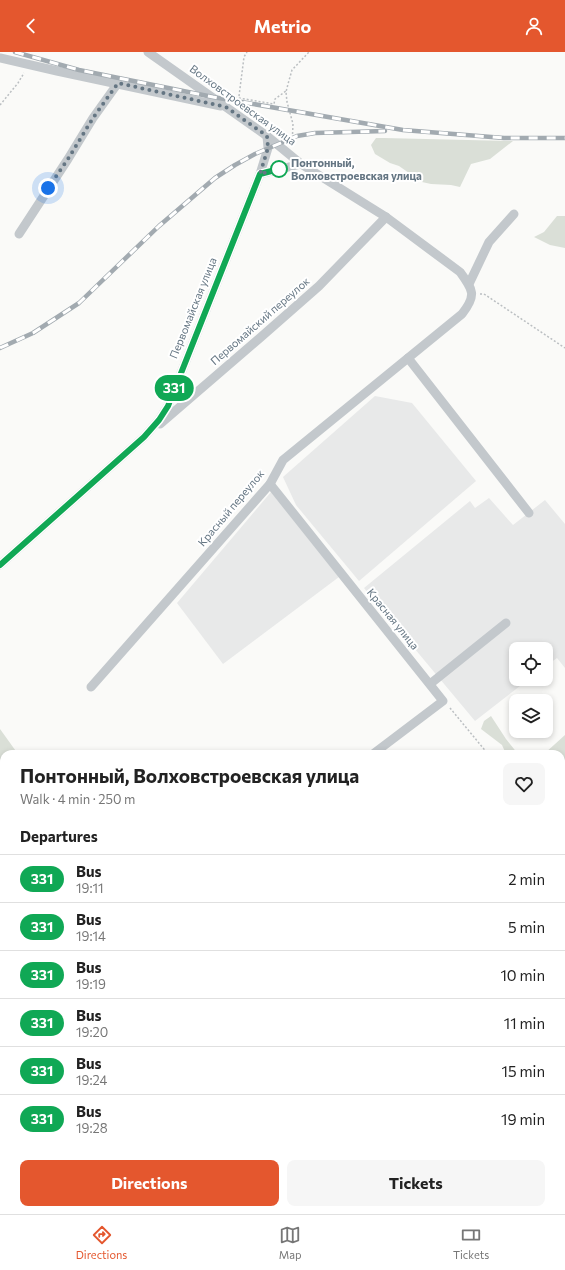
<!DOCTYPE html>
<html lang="en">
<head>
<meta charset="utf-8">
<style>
	:root { --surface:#fff; --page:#f6f6f6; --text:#222; --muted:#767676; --line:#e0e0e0; --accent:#e4572e }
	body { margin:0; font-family:Commissioner,sans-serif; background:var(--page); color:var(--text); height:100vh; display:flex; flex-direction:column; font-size:15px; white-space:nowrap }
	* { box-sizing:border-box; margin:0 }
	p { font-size:13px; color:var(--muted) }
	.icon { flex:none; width:22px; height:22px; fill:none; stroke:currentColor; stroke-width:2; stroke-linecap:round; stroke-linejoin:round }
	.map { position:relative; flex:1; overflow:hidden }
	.sheet { position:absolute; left:0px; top:698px; width:565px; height:464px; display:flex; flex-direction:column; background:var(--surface); border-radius:12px 12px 0 0; box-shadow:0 2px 6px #0003 }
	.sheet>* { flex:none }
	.badge { padding:0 8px; border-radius:13px; font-size:14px; line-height:26px }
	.fabs { position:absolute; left:509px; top:590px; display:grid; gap:8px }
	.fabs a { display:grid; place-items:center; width:44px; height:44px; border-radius:8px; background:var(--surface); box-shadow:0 2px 6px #0003; font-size:20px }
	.you { position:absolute; width:20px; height:20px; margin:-10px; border:3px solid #fff; border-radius:50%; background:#1a73e8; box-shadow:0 0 0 6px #1a73e833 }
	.map>.badge { position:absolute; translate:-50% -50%; box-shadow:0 0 0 2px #fff }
	h2 { padding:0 20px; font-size:15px; line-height:36px }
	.round { display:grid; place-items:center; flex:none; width:42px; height:42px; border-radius:8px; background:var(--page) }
	.headline { display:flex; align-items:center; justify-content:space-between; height:68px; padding:0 20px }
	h1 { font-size:19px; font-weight:700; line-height:30px }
	.button { display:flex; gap:8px; margin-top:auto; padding:8px 20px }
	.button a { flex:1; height:46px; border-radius:8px; background:var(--accent); color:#fff; font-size:16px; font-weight:700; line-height:46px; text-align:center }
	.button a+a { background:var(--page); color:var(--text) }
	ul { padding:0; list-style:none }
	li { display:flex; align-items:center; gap:12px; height:48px; padding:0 20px; border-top:1px solid var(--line) }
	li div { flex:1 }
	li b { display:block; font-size:15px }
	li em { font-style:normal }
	li .badge { min-width:44px; font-weight:700; text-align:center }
	header { display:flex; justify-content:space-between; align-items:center; height:52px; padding:0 20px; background:var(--accent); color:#fff; font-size:18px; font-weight:700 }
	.menu { display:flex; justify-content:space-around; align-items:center; height:56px; border-top:1px solid var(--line); background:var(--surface); font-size:11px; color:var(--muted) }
	.menu a { display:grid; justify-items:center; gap:2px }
	.menu .selected { color:var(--accent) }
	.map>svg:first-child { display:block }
	.built { fill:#e8e9e9 }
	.green { fill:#dadfd7 }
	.water { fill:#bbc7cb }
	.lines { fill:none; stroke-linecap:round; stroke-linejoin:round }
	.path { stroke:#bbbfc2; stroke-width:1.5; stroke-dasharray:2 2; stroke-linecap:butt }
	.minor { stroke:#c3c8cc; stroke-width:9 }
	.rail-casing { stroke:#a2aab0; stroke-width:4.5 }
	.rail { stroke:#fff; stroke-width:3; stroke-dasharray:9; stroke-linecap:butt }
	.line-casing { stroke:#fff; stroke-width:9 }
	.line { stroke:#10a855; stroke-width:6 }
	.walk { stroke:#657683; stroke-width:4; stroke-dasharray:0 7.2 }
	.stop-dot { fill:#fff; stroke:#10a855; stroke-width:2 }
	.labels { text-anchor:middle; stroke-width:4; stroke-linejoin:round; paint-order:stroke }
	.street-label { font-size:11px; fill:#657683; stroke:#fff }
	.stop-label { font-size:11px; font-weight:bold; fill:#657683; stroke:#fff; text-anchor:start }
</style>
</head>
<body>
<header><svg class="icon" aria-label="back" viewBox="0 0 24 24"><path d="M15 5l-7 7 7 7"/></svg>Metrio<svg class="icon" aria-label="person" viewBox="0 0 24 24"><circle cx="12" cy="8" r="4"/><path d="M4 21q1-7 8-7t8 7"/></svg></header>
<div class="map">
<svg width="565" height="1162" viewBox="0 0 565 1162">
	<rect width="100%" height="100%" fill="#fafaf8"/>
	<!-- built -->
	<g class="built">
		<path d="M375 344 412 351 476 429 359 529 296 453 283 425Z"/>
		<path d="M271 440 339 525 223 612 177 551Z"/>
		<path d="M489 446 513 473 545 448 565 472V616L557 606 546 614V597H516V627H529L475 669 364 536 470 449 475 456Z"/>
	</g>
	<!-- green -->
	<g class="green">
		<path d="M376 86H384L513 89 490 107 471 112 460 135 451 133 431 132 422 130 399 114 390 111 375 102 371 93Z"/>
		<path d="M557 164H565V196L550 193 534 185 544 180Z"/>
		<path d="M491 664 506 687 518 702H506L502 693 481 677 484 669Z"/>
		<path d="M0 677 18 702H4V722L0 718Z"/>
		<path d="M565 683V732L561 731V702H544Z"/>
		<path d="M565 876V971L561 973V890L564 883Z"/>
		<path d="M565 1065V1162H278L286 1158H561V1066Z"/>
	</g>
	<!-- water -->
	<g class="water">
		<path d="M565 1065V1162H477L482 1158H561V1066Z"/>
		<path d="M361 1158H452L461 1162H355Z"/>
	</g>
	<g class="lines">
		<!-- path -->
		<g class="path">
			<path d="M227 44 274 52 275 47 286 39"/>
			<path d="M238 52 244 5 247 0"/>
			<path d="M0 53 18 31 24 21"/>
			<path d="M292 94 293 72 287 50 286 40 288 32 292 18 309 0"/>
			<path d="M480 242H484L565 296"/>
			<path d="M450 656 488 702"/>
			<path d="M561 787 565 792"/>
			<path d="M561 931 565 929"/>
		</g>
		<!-- minor -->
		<g class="minor">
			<path d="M0 6 57 19 221 54"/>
			<path d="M260 122 301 112"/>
			<path d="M19 182 68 107 93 66 118 31"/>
			<path d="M469 232 489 190 514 162"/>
			<path d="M408 306 529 461"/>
			<path d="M160 372 261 285 319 234 386 165"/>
			<path d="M270 432 443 649 373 702"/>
			<path d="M0 513 144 385 159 368 168 354 260 122 268 96 267 84"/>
			<path d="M430 632 506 571"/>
			<path d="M91 635 270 432 283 408 462 262C477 243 473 238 460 220L386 165 301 112 267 84 148 0"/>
		</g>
		<!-- rail casing -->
		<g class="rail-casing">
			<g id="rail">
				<path d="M15 0 79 18 213 45 403 78 504 86H565"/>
				<path d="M0 296 33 281 79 251 159 174 215 126 235 113 255 102 297 84 315 81 385 79"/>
			</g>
		</g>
		<!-- rail -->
		<use href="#rail" class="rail"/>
	</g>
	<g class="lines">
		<!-- line casing -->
		<g class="line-casing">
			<path id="line" d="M0 513 144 385 159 368 168 354 260 122 279 117"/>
		</g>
		<!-- line -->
		<use href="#line" class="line"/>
		<!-- walk -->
		<path class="walk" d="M48 136 68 107 93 66 118 31 226 55 267 84 268 96 260 122 279 117"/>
	</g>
	<!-- markers -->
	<circle class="stop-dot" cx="279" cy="117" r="8"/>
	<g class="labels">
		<!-- street labels -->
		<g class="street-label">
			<text transform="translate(243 53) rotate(36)" y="4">Волховстроевская улица</text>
			<text transform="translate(193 256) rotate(-68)" y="4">Первомайская улица</text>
			<text transform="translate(260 269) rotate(-41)" y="4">Первомайский переулок</text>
			<text transform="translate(231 456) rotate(-50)" y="4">Красный переулок</text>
			<text transform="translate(393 567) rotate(51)" y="4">Красная улица</text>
		</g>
		<!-- stop labels -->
		<g class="stop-label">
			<text x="291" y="115">Понтонный,<tspan x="291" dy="13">Волховстроевская улица</tspan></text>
		</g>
	</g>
</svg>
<div class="fabs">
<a><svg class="icon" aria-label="locate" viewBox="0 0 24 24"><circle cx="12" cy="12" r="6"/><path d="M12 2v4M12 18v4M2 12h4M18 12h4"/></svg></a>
<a><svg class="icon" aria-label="layers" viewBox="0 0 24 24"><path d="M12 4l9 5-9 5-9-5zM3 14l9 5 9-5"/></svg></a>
</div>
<div class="you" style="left:48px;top:136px"></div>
<b class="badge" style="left:174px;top:336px;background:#10a855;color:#fff">331</b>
<section class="sheet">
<div class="headline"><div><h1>Понтонный, Волховстроевская улица</h1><p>Walk · 4 min · 250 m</p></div><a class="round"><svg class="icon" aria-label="heart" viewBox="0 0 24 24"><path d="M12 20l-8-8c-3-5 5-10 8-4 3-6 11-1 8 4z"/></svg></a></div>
<h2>Departures</h2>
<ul>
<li><span class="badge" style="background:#10a855;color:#fff">331</span><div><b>Bus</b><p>19:11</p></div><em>2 min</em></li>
<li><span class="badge" style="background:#10a855;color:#fff">331</span><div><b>Bus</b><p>19:14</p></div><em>5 min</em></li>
<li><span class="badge" style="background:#10a855;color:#fff">331</span><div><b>Bus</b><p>19:19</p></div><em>10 min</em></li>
<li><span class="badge" style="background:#10a855;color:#fff">331</span><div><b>Bus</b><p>19:20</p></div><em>11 min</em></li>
<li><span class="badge" style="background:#10a855;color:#fff">331</span><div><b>Bus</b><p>19:24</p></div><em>15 min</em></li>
<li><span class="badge" style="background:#10a855;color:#fff">331</span><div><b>Bus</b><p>19:28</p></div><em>19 min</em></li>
</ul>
<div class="button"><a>Directions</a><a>Tickets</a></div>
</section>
</div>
<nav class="menu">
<a class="selected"><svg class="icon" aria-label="directions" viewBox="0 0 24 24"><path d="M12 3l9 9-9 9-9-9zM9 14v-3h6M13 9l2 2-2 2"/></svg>Directions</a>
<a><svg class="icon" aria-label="map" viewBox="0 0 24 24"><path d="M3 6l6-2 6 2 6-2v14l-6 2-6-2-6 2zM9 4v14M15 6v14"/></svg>Map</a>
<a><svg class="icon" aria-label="tickets" viewBox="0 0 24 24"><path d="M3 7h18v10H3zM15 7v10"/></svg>Tickets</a>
</nav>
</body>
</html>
